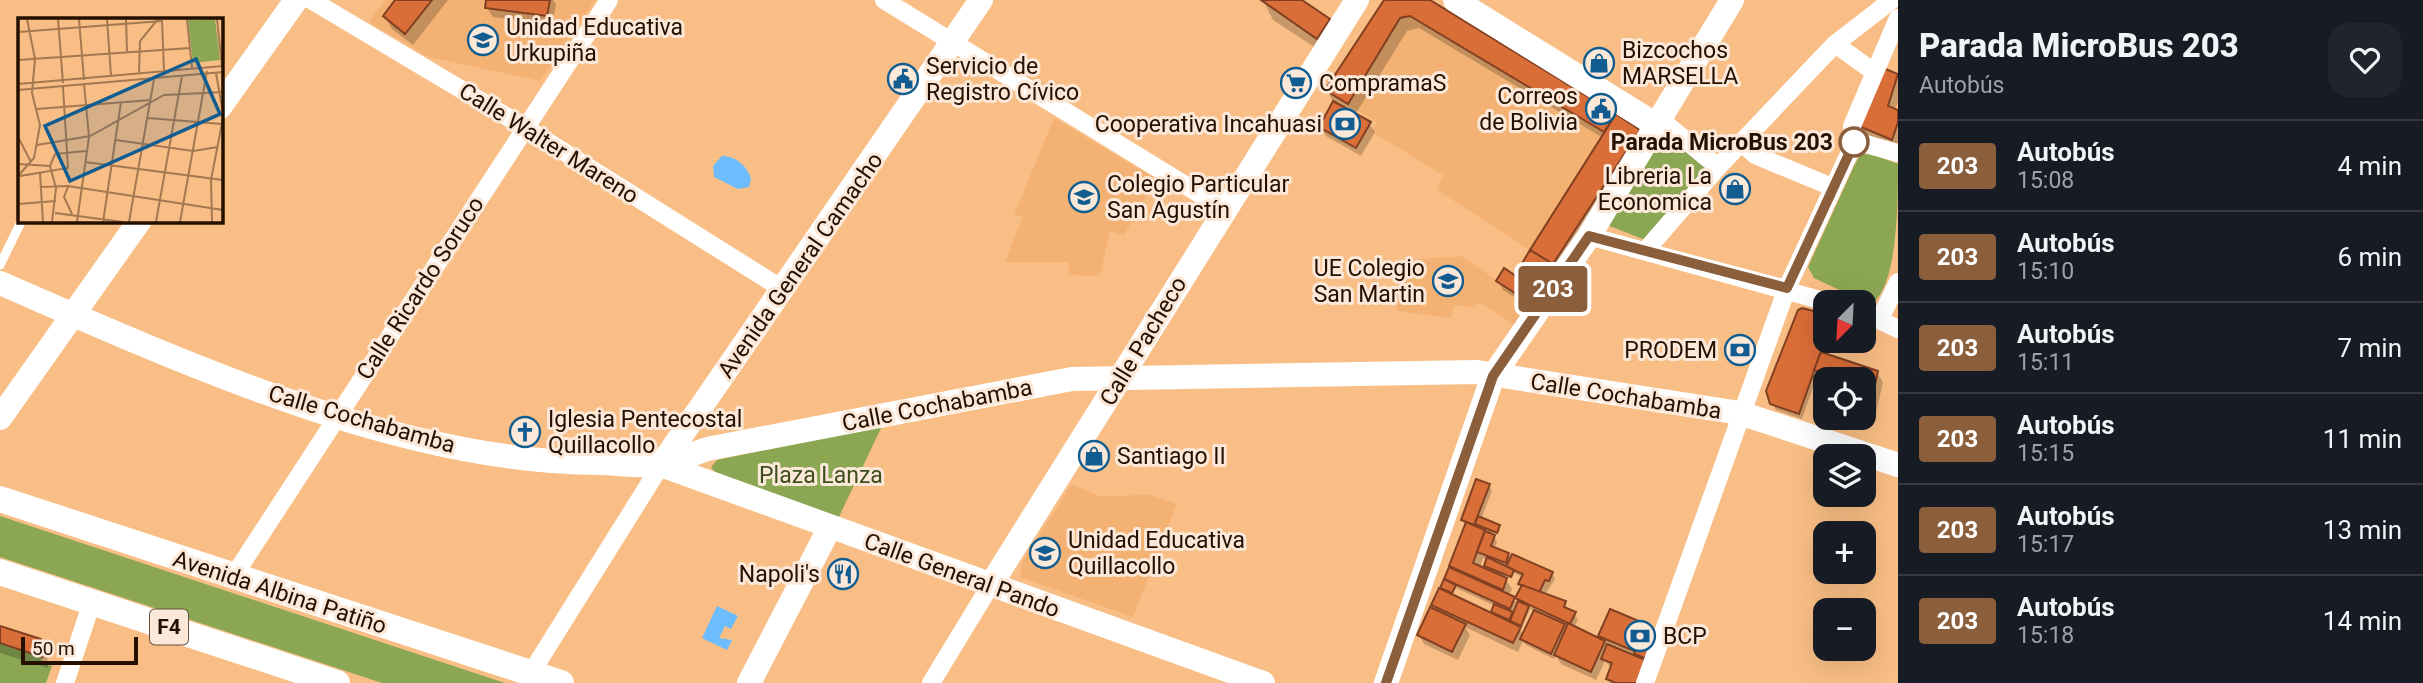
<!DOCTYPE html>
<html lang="es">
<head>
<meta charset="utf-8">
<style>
	:root { --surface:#171b24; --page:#20242c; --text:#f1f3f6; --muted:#9ea1a6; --line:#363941 }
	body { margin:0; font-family:Roboto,sans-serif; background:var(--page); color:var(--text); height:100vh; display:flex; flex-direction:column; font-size:26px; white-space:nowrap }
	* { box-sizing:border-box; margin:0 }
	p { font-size:23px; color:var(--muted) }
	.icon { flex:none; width:38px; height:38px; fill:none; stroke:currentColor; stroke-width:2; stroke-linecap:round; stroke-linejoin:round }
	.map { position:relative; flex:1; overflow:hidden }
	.panel { display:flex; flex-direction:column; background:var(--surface); width:525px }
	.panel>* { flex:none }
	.badge { padding:0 14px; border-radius:5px; font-size:24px; line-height:46px }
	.needle { width:46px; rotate:204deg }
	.tools { position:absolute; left:1813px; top:290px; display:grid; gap:14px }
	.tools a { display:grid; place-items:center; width:63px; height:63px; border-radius:14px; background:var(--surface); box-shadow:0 7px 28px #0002; font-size:35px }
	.scale { position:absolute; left:21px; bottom:18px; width:117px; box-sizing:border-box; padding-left:7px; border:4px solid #251000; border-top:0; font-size:19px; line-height:24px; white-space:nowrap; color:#251000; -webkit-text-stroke:5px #fbe8d8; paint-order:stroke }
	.map>.badge { position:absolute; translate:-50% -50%; box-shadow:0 0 0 4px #fff }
	.round { display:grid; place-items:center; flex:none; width:74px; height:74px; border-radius:21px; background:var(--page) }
	.head { display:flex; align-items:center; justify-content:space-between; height:119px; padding:0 21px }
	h1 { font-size:33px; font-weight:800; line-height:52px }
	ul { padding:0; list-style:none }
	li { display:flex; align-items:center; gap:21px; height:91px; padding:0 21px; border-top:2px solid var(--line) }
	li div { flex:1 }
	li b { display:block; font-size:26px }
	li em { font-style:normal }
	li .badge { min-width:77px; font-weight:700; text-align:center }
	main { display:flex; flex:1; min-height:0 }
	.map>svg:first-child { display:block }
	.built { fill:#f3b273 }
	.green { fill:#8ba754 }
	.water { fill:#6dbcfd }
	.shadow { fill:#0003; fill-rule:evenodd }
	.building { fill:#da6e39; stroke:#814021; stroke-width:2 }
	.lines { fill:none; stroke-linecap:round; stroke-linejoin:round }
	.lane { stroke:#fff; stroke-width:9 }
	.street { stroke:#fff; stroke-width:18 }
	.secondary { stroke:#fff; stroke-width:24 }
	.primary { stroke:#fff; stroke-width:26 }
	.line-casing { stroke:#fff; stroke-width:16 }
	.line { stroke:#8b5e3c; stroke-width:10 }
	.stop-dot { fill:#fff; stroke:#8b5e3c; stroke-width:3.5 }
	.labels { text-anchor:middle; stroke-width:6; stroke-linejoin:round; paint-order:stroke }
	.shield { fill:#fbe8d8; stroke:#655141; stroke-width:2 }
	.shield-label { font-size:21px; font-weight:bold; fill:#251000 }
	.poi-label { font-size:23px; fill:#251000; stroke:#fbe8d8; text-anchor:start }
	.stop-label { font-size:23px; font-weight:bold; fill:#251000; stroke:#fbe8d8; text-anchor:end }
	.street-label { font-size:23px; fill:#251000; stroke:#fbe8d8 }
	.park-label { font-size:23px; fill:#3f4e1f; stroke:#fbe8d8 }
	.inset-road { fill:none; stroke:#a47850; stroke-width:2 }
	.view { fill:#115d91; fill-opacity:0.15; stroke:#115d91; stroke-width:3.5 }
	.inset-edge { fill:none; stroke:#251000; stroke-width:3.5 }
</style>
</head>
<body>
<main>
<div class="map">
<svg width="1898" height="683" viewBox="0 0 1898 683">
	<rect width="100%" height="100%" fill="#f9be85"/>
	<!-- built -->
	<g class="built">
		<path d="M385 0H595L540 81 429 57 369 22Z"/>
		<path d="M1384 0H1430L1616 114 1530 250 1437 190 1443 175 1371 131 1377 123 1325 90Z"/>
		<path d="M1054 118 1156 179 1124 235 1110 231 1100 276 1068 275 1069 262H1005L1023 216 1014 215Z"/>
		<path d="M1461 256 1529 302 1516 326 1480 302 1473 308 1454 305 1451 318 1397 311V261Z"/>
		<path d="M1072 484 1099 496 1150 495 1177 504 1133 617 1020 577 1022 562Z"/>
	</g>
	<!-- green -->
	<g class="green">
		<path d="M1667 129 1713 166 1645 240 1607 225Z"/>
		<path d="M1869 153 1898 164C1898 199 1898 294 1869 304L1814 278 1808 267 1854 166 1860 155Z"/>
		<path d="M882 426 838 519 718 476 711 467 717 460Z"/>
		<path d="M0 516 505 683H382L0 557Z"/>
		<path d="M0 643 42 657 41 663 52 666 46 683H0Z"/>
	</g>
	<!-- water -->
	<g class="water">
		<path d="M722 156C736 156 747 166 751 179L749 187 738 189 714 177 713 166Z"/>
		<path d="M717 606 738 616 731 629 725 626 719 638 732 640 727 650 702 638Z"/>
	</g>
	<!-- shadow -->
	<g class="shadow">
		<path d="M398 0H448L413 45 392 29 385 16Z"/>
		<path d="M488 0H553L556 4 552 25 493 17 487 8Z"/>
		<path d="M1263 0H1299L1329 20 1340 38 1328 56 1273 20Z"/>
		<path d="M1386 0H1427L1639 131 1535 310 1503 290 1498 281 1519 280 1526 270 1523 265 1603 138 1419 28 1407 31 1355 115 1369 123 1375 132 1361 156 1326 136 1321 127 1334 103 1327 90Z"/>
		<path d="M1884 70 1898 77V103L1894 110 1898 112V145L1869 137 1863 127Z"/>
		<path d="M1802 309 1825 316V341H1830L1825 355 1877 373 1883 382 1875 417 1864 414V380L1825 381 1818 373 1802 419 1776 410 1772 403Z"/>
		<path d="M1489 485 1492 491 1481 519 1500 529 1498 534 1491 531 1497 542 1494 549 1508 555 1511 560 1552 573 1555 579 1545 594 1565 603 1567 610 1574 614 1578 620 1574 628 1599 639 1611 611 1656 632 1647 683H1610L1608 679 1612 669 1605 661 1596 680 1561 664 1556 655 1554 659 1526 645 1523 641 1518 652 1465 627 1470 635 1458 660 1424 644 1419 635 1438 613 1433 605 1445 593 1442 588 1450 569 1454 571 1451 566 1466 526 1463 520ZM1483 558 1488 560 1486 566 1489 572 1480 567ZM1514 573 1523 577 1516 602 1509 596 1512 589 1503 575 1512 578ZM1456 588 1495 606 1493 612 1496 617 1452 596ZM1530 609 1536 611 1524 636 1517 625 1522 627Z"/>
		<path d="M0 628 40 641 47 654 48 668 0 653Z"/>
	</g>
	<!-- building -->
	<g class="building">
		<path d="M395 0H432L405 34 383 16Z"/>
		<path d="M486 0H550L547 16 485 8Z"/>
		<path d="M1261 0H1302L1330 19 1317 39Z"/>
		<path d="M1384 0H1430L1616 114 1604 132 1410 16 1400 18 1348 104 1325 90Z"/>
		<path d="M1883 68 1898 74 1888 106 1898 110V122L1892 140 1861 127 1862 115Z"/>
		<path d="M1333 101 1371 122 1356 148 1319 127Z"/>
		<path d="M1616 114 1640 130 1553 264 1530 250Z"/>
		<path d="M1530 250 1553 264 1529 302 1496 281 1504 268 1519 278 1525 268 1521 265Z"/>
		<path d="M1802 308 1825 314V340L1799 414 1770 404 1766 391 1798 310Z"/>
		<path d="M1821 352 1878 371 1870 409 1864 407V380H1826L1827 376 1814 370Z"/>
		<path d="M1476 479 1490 484 1474 525 1461 520Z"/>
		<path d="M1478 516 1500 525 1497 533 1475 524Z"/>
		<path d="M1466 522 1485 530 1473 563 1507 578 1503 590 1449 566Z"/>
		<path d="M1485 531 1495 535 1491 546 1509 553 1506 563 1477 552Z"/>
		<path d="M1512 554 1553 572 1549 581 1545 580 1539 593 1518 584 1523 574 1506 567Z"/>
		<path d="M1487 557 1514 570 1511 577 1484 566Z"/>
		<path d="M1449 567 1515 597 1510 609 1444 579Z"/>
		<path d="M1444 579 1456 585 1452 593 1440 588Z"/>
		<path d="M1522 585 1566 601 1564 607 1576 612 1570 624 1515 598Z"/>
		<path d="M1439 588 1521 627 1513 643 1431 605Z"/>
		<path d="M1518 601 1529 606 1521 626 1510 621Z"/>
		<path d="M1494 604 1513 612 1509 620 1491 612Z"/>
		<path d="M1430 607 1466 624 1452 652 1417 635Z"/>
		<path d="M1610 609 1646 624 1634 651 1598 636Z"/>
		<path d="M1534 610 1565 624 1551 654 1520 639Z"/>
		<path d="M1568 623 1605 641 1591 672 1554 655Z"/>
		<path d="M0 626 41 639 42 657 0 643Z"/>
		<path d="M1642 634 1656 640 1648 659 1634 654Z"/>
		<path d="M1607 644 1648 661 1639 683H1616L1606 679 1612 663 1601 659Z"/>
	</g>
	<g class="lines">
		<!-- lane -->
		<path class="lane" d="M0 265 22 220"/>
		<!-- street -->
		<g class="street">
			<path d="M311 0 526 128 784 290"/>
			<path d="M884 0 1224 209"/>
			<path d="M1835 44 1874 72"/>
			<path d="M1660 119 1718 167"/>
			<path d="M1855 141 1852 126 1898 18"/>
			<path d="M1855 141 1898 153"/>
			<path d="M1742 143 1755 155 1832 187"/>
			<path d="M1589 236 1831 303"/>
			<path d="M1646 250 1718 167 1835 44 1892 0"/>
			<path d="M1864 313 1898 329"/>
			<path d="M1880 319 1898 282"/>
			<path d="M233 577 609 0"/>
			<path d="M531 673 661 465"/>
			<path d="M65 683 92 602"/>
			<path d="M931 683 990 586"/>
			<path d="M1645 683 1787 288 1855 141"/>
		</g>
		<!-- secondary -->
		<g class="secondary">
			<path d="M1455 0 1658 126"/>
			<path d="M220 107 296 0"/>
			<path d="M0 283C180 361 400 463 599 463 619 463 643 468 662 464 677 461 693 454 707 449L1072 379 1477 372 1740 413 1898 465"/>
			<path d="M0 418 140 220"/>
			<path d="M661 465 1263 683"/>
			<path d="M661 465 981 0"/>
			<path d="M990 586 1357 0"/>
			<path d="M749 683 830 527"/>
			<path d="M1386 683 1493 376 1589 236 1732 0"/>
		</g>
		<!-- primary -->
		<g class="primary">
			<path d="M0 499 561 683"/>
			<path d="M0 572 337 683"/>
		</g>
	</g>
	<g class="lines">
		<!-- line casing -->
		<g class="line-casing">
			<path id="line" d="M1386 683 1493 376 1589 236 1787 288 1855 141"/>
		</g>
		<!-- line -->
		<use href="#line" class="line"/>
	</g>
	<!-- icons -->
	<defs>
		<g id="school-ring" transform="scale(1.575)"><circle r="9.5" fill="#fbe8d8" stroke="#115d91" stroke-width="1.5"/><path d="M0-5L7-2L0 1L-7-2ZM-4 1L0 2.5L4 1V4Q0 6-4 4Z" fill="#115d91"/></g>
		<g id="shop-ring" transform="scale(1.575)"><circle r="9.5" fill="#fbe8d8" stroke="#115d91" stroke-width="1.5"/><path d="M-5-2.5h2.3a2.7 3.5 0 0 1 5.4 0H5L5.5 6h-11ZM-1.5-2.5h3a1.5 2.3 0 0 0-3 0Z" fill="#115d91"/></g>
		<g id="civic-ring" transform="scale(1.575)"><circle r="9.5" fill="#fbe8d8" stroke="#115d91" stroke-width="1.5"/><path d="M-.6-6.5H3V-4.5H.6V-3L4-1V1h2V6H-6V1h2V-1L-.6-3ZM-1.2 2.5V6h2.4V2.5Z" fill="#115d91"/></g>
		<g id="supermarket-ring" transform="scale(1.575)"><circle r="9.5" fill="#fbe8d8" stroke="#115d91" stroke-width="1.5"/><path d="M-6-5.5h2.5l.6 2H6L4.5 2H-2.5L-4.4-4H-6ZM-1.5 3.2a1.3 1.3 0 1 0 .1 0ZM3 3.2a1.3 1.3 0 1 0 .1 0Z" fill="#115d91"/></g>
		<g id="bank-ring" transform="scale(1.575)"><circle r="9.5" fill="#fbe8d8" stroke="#115d91" stroke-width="1.5"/><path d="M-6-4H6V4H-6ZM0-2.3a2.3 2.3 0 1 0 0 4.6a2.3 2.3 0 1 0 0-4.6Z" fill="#115d91"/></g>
		<g id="church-ring" transform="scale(1.575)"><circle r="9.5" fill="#fbe8d8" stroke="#115d91" stroke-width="1.5"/><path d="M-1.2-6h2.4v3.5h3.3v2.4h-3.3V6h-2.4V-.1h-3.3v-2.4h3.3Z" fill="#115d91"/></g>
		<g id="restaurant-ring" transform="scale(1.575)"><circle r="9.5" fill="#fbe8d8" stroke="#115d91" stroke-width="1.5"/><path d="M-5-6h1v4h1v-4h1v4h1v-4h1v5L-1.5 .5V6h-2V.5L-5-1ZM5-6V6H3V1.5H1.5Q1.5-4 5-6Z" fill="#115d91"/></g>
	</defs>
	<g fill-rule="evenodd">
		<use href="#school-ring" x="483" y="40"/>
		<use href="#shop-ring" x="1599" y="63"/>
		<use href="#civic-ring" x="903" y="79"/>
		<use href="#supermarket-ring" x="1296" y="83"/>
		<use href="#civic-ring" x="1601" y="109"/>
		<use href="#bank-ring" x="1345" y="124"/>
		<use href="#shop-ring" x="1735" y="189"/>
		<use href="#school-ring" x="1084" y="197"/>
		<use href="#school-ring" x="1448" y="281"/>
		<use href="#bank-ring" x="1740" y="350"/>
		<use href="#church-ring" x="525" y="432"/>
		<use href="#shop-ring" x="1094" y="456"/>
		<use href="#school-ring" x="1045" y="553"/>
		<use href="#restaurant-ring" x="843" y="574"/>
		<use href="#bank-ring" x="1640" y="636"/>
	</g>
	<!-- markers -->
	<circle class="stop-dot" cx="1854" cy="142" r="14"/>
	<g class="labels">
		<!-- shield labels -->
		<rect class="shield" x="150" y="609.5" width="38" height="35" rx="5"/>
		<g class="shield-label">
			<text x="169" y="634">F4</text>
		</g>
		<!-- poi labels -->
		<g class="poi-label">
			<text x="506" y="35">Unidad Educativa<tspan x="506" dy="26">Urkupiña</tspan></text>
			<text x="1622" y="58">Bizcochos<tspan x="1622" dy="26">MARSELLA</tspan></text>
			<text x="926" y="74">Servicio de<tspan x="926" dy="26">Registro Cívico</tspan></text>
			<text x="1319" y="91">CompramaS</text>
			<text x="1578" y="104" text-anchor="end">Correos<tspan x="1578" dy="26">de Bolivia</tspan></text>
			<text x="1322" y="132" text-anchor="end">Cooperativa Incahuasi</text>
			<text x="1712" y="184" text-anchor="end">Libreria La<tspan x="1712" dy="26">Economica</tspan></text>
			<text x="1107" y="192">Colegio Particular<tspan x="1107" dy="26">San Agustín</tspan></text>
			<text x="1425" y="276" text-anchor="end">UE Colegio<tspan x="1425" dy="26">San Martin</tspan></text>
			<text x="1717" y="358" text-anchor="end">PRODEM</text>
			<text x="548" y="427">Iglesia Pentecostal<tspan x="548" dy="26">Quillacollo</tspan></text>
			<text x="1117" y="464">Santiago II</text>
			<text x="1068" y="548">Unidad Educativa<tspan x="1068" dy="26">Quillacollo</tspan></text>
			<text x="820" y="582" text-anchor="end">Napoli's</text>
			<text x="1663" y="644">BCP</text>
		</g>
		<!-- stop labels -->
		<g class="stop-label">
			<text x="1833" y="150">Parada MicroBus 203</text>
		</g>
		<!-- street labels -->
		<g class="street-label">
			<text transform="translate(549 143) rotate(32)" y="8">Calle Walter Mareno</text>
			<text transform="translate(800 265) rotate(-55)" y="8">Avenida General Camacho</text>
			<text transform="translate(420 288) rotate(-57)" y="8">Calle Ricardo Soruco</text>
			<text transform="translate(1143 341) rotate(-59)" y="8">Calle Pacheco</text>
			<text transform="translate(1626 396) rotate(9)" y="8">Calle Cochabamba</text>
			<text transform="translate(937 405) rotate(-11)" y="8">Calle Cochabamba</text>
			<text transform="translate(362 419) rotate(16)" y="8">Calle Cochabamba</text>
			<text transform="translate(962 575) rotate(20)" y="8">Calle General Pando</text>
			<text transform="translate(280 592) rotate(18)" y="8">Avenida Albina Patiño</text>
		</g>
		<!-- park labels -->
		<g class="park-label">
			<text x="821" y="483">Plaza Lanza</text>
		</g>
	</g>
	<!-- overview -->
	<g transform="translate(18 18)">
		<rect width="205" height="205" fill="#f9be85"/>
		<path d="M197 1 202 42 175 45 170 2Z" fill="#8ba754"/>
		<path class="inset-road" d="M40 1 45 65M61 1 66 62M89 1 93 58M108 1 109 34M169 1 174 50M199 1 204 48M144 2 146 53M0 14 144 3M0 42 172 30M198 55 205 95M121 56 122 23 140 1M0 66 205 48M0 72 205 54M19 91 133 82M130 100 204 106M0 119 13 144M98 122 175 133 200 129M19 127 72 118 146 77 205 74M37 136 68 133M67 144 205 162M0 146 32 148M22 155 25 204M0 158 16 140 22 107 14 75 17 41 9 1M2 158 50 150 45 69M23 169 50 168 205 192M50 169 46 179 54 196M0 186 38 183M37 195 105 204M34 204 38 170 32 148 37 136M59 204 71 119 66 66M85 204 103 84M111 204 136 61M138 204 164 58M162 204 189 53M194 204 193 162 205 100"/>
		<path class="view" d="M178 41 202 96 52 163 27 108Z"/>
		<rect width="205" height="205" class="inset-edge"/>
	</g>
</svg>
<div class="tools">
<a><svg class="needle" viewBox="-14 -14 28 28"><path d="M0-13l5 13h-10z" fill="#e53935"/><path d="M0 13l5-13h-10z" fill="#9ea1a6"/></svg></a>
<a><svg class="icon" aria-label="locate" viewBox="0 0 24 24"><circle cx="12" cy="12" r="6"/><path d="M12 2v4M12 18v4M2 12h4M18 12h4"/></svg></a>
<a><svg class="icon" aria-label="layers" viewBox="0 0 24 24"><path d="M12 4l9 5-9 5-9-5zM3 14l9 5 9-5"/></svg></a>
<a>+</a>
<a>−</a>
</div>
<div class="scale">50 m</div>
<b class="badge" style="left:1553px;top:289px;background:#8b5e3c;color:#fff">203</b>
</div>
<section class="panel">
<div class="head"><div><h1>Parada MicroBus 203</h1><p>Autobús</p></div><a class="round"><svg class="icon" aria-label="heart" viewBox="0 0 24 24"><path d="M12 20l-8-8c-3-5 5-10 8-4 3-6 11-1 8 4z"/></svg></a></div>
<ul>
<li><span class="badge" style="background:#8b5e3c;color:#fff">203</span><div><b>Autobús</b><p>15:08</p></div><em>4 min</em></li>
<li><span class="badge" style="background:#8b5e3c;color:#fff">203</span><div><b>Autobús</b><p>15:10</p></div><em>6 min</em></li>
<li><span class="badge" style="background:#8b5e3c;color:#fff">203</span><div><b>Autobús</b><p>15:11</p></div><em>7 min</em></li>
<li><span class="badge" style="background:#8b5e3c;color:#fff">203</span><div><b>Autobús</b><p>15:15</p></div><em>11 min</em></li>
<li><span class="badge" style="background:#8b5e3c;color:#fff">203</span><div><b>Autobús</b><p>15:17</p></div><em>13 min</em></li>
<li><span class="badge" style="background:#8b5e3c;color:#fff">203</span><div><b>Autobús</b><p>15:18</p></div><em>14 min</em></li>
</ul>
</section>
</main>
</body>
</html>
